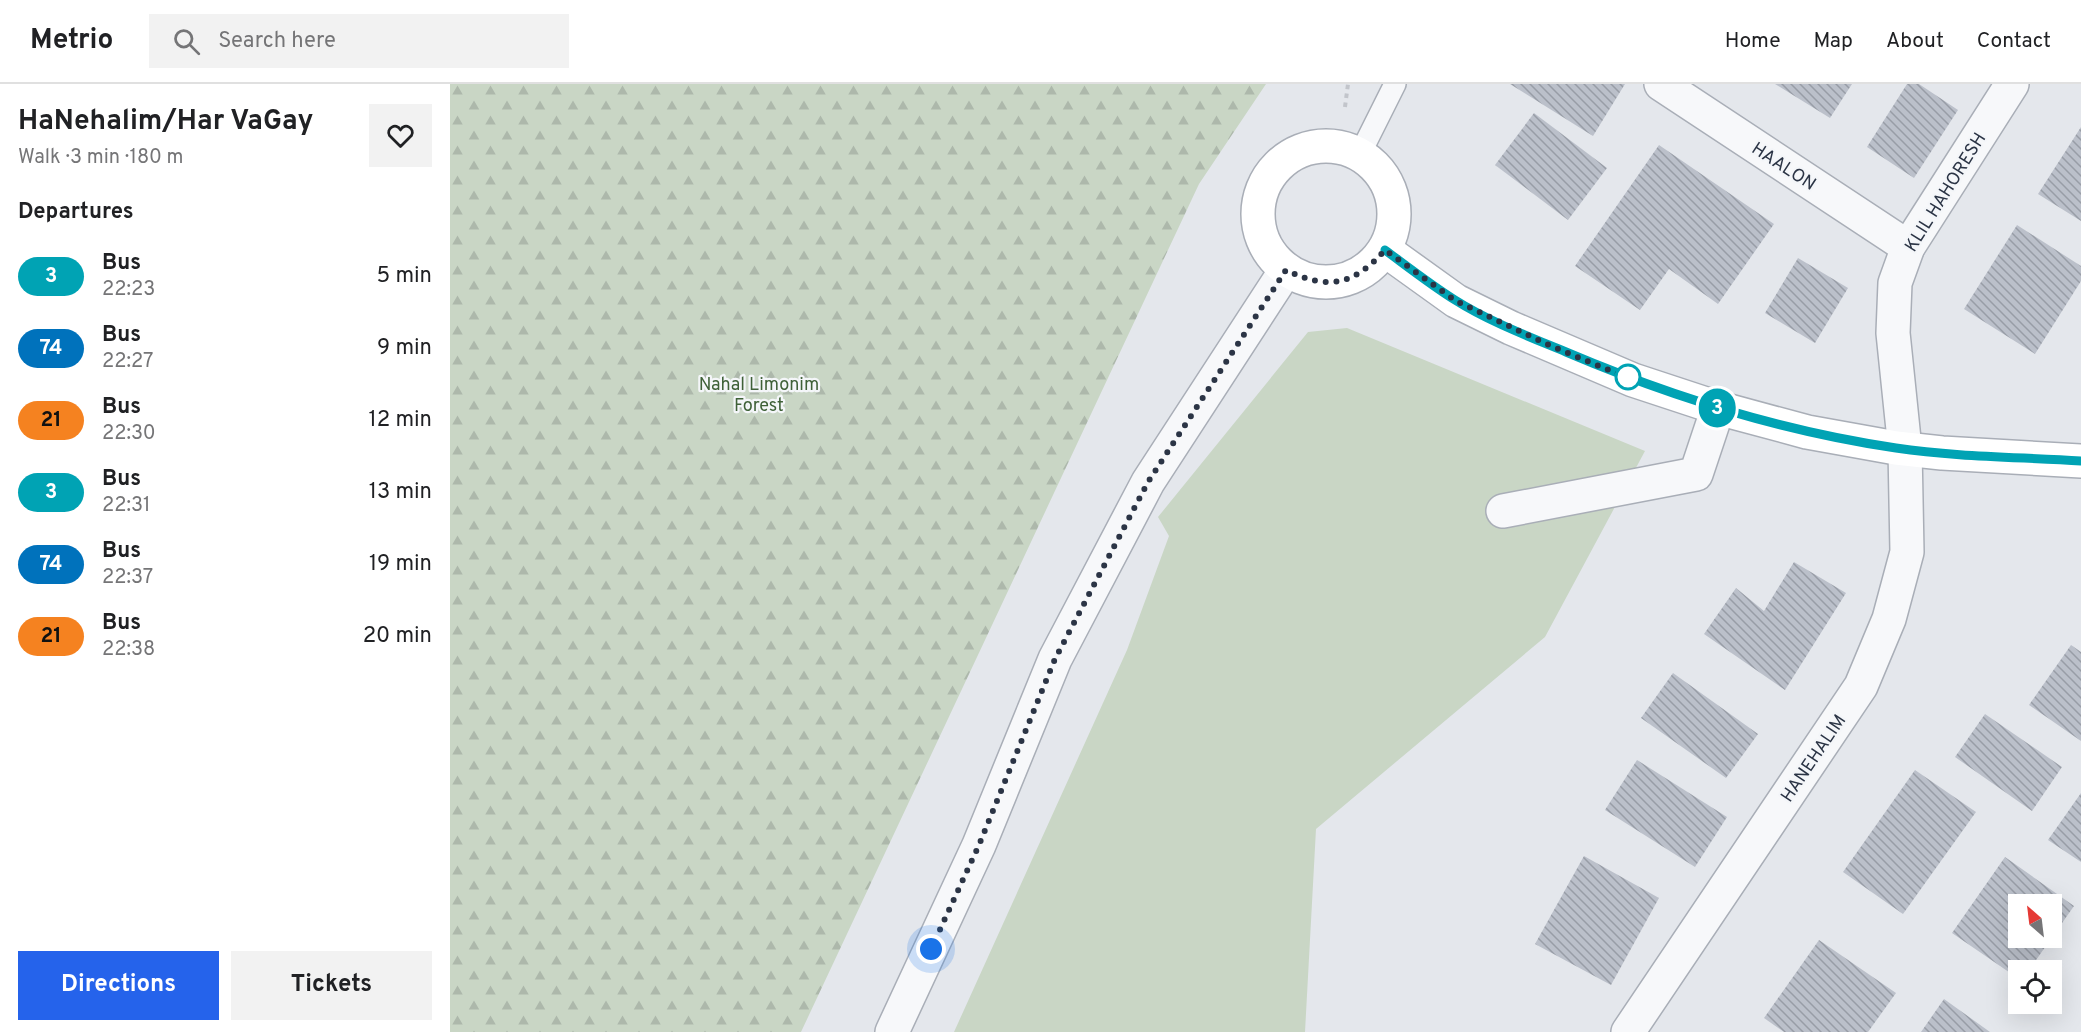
<!DOCTYPE html>
<html lang="en">
<head>
<meta charset="utf-8">
<style>
	:root { --surface:#fff; --page:#f2f2f2; --text:#202124; --muted:#757577; --line:#e0e0e0; --accent:#2563eb }
	body { margin:0; font-family:Overpass,sans-serif; background:var(--page); color:var(--text); height:100vh; display:flex; flex-direction:column; font-size:22px; white-space:nowrap }
	* { box-sizing:border-box; margin:0 }
	p { font-size:20px; color:var(--muted) }
	.icon { flex:none; width:33px; height:33px; fill:none; stroke:currentColor; stroke-width:2; stroke-linecap:round; stroke-linejoin:round }
	.map { position:relative; flex:1; overflow:hidden }
	.drawer { display:flex; flex-direction:column; background:var(--surface); width:450px }
	.drawer>* { flex:none }
	.badge { padding:0 12px; border-radius:20px; font-size:21px; line-height:39px }
	.needle { width:39px; rotate:332deg }
	.tools { position:absolute; left:1558px; top:810px; display:grid; gap:12px }
	.tools a { display:grid; place-items:center; width:54px; height:54px; border-radius:0px; background:var(--surface); box-shadow:0 6px 24px #0002; font-size:30px }
	.you { position:absolute; width:30px; height:30px; margin:-15px; border:4px solid #fff; border-radius:50%; background:#1a73e8; box-shadow:0 0 0 9px #1a73e833 }
	.map>.badge { position:absolute; translate:-50% -50%; box-shadow:0 0 0 3px #fff }
	h2 { padding:0 18px; font-size:22px; line-height:54px }
	.round { display:grid; place-items:center; flex:none; width:63px; height:63px; border-radius:0px; background:var(--page) }
	.overview { display:flex; align-items:center; justify-content:space-between; height:102px; padding:0 18px }
	h1 { font-size:28px; font-weight:700; line-height:45px }
	.cta { display:flex; gap:12px; margin-top:auto; padding:12px 18px }
	.cta a { flex:1; height:69px; border-radius:0px; background:var(--accent); color:#fff; font-size:24px; font-weight:700; line-height:69px; text-align:center }
	.cta a+a { background:var(--page); color:var(--text) }
	ul { padding:0; list-style:none }
	li { display:flex; align-items:center; gap:18px; height:72px; padding:0 18px }
	li div { flex:1 }
	li b { display:block; font-size:22px }
	li em { font-style:normal }
	li .badge { min-width:66px; font-weight:700; text-align:center }
	header { display:flex; align-items:center; gap:36px; box-sizing:border-box; height:84px; padding:0 30px; background:var(--surface); border-bottom:2px solid var(--line) }
	header strong { font-size:28px }
	nav { display:flex; gap:33px; margin-inline-start:auto; font-size:21px }
	.search { width:420px; height:54px; background:var(--page); display:flex; align-items:center; gap:15px; box-sizing:border-box; padding:0 21px; border-radius:0px; color:var(--muted); font-size:22px }
	main { display:flex; flex:1; min-height:0 }
	.map>svg:first-child { display:block }
	.grass { fill:#c9d6c5 }
	.forest { fill:url(#forest-firs) }
	.building { fill:url(#building-back-hatch); fill-rule:evenodd }
	.lines { fill:none; stroke-linecap:round; stroke-linejoin:round }
	.lane-casing { stroke:#a9aeb7; stroke-width:24 }
	.street-casing { stroke:#a9aeb7; stroke-width:36 }
	.secondary-casing { stroke:#a9aeb7; stroke-width:36 }
	.path { stroke:#c2c5cb; stroke-width:4; stroke-dasharray:4.5 4.5; stroke-linecap:butt }
	.lane { stroke:#f7f8fa; stroke-width:21 }
	.street { stroke:#f7f8fa; stroke-width:33 }
	.secondary { stroke:#fff; stroke-width:33 }
	.line-casing { stroke:#fff; stroke-width:14 }
	.line { stroke:#00a3b4; stroke-width:9 }
	.walk { stroke:#2b3445; stroke-width:6; stroke-dasharray:0 10.8 }
	.stop-dot { fill:#fff; stroke:#00a3b4; stroke-width:3 }
	.labels { text-anchor:middle; stroke-width:4.5; stroke-linejoin:round; paint-order:stroke }
	.street-label { font-size:18px; fill:#2b3445; stroke:#f4f6f9 }
	.park-label { font-size:18px; fill:#3f6138; stroke:#f4f6f9 }
</style>
</head>
<body>
<header>
<strong>Metrio</strong>
<div class="search"><svg class="icon" aria-label="search" viewBox="0 0 24 24"><circle cx="10" cy="10" r="6"/><path d="M15 15l6 6"/></svg>Search here</div>
<nav><a>Home</a><a>Map</a><a>About</a><a>Contact</a></nav>
</header>
<main>
<section class="drawer">
<div class="overview"><div><h1>HaNehalim/Har VaGay</h1><p>Walk · 3 min · 180 m</p></div><a class="round"><svg class="icon" aria-label="heart" viewBox="0 0 24 24"><path d="M12 20l-8-8c-3-5 5-10 8-4 3-6 11-1 8 4z"/></svg></a></div>
<h2>Departures</h2>
<ul>
<li><span class="badge" style="background:#00a3b4;color:#fff">3</span><div><b>Bus</b><p>22:23</p></div><em>5 min</em></li>
<li><span class="badge" style="background:#0072bc;color:#fff">74</span><div><b>Bus</b><p>22:27</p></div><em>9 min</em></li>
<li><span class="badge" style="background:#f58220;color:#111">21</span><div><b>Bus</b><p>22:30</p></div><em>12 min</em></li>
<li><span class="badge" style="background:#00a3b4;color:#fff">3</span><div><b>Bus</b><p>22:31</p></div><em>13 min</em></li>
<li><span class="badge" style="background:#0072bc;color:#fff">74</span><div><b>Bus</b><p>22:37</p></div><em>19 min</em></li>
<li><span class="badge" style="background:#f58220;color:#111">21</span><div><b>Bus</b><p>22:38</p></div><em>20 min</em></li>
</ul>
<div class="cta"><a>Directions</a><a>Tickets</a></div>
</section>
<div class="map">
<svg width="1631" height="948" viewBox="0 0 1631 948">
	<defs>
		<pattern id="forest-firs" width="22" height="20" patternUnits="userSpaceOnUse" patternTransform="scale(1.5)"><rect width="22" height="20" fill="#c9d6c5"/><path d="M5 1l3.5 6h-7zM16 11l3.5 6h-7z" fill="#adb8ab"/></pattern>
		<pattern id="building-back-hatch" width="6" height="6" patternUnits="userSpaceOnUse" patternTransform="scale(1.5)"><rect width="6" height="6" fill="#bbc0ca"/><path d="M-1 5l2 2M0 0l6 6M5-1l2 2" fill="none" stroke="#989da6"/></pattern>
	</defs>
	<rect width="100%" height="100%" fill="#e4e7ec"/>
	<!-- grass -->
	<path class="grass" d="M897 244 1195 367 1095 553 866 745 855 948H504L677 566 719 452 708 433 858 248Z"/>
	<!-- forest -->
	<path class="forest" d="M0 0H816L749 100 351 948H0Z"/>
	<!-- building -->
	<g class="building">
		<path d="M1060 0H1175L1143 52Z"/>
		<path d="M1325 0H1402L1380 34Z"/>
		<path d="M1457 0H1469L1508 26 1464 94 1417 63Z"/>
		<path d="M1084 29 1157 84 1118 136 1045 81Z"/>
		<path d="M1631 43V137L1588 110Z"/>
		<path d="M1209 61 1324 140 1268 220 1219 185 1190 226 1125 182Z"/>
		<path d="M1567 141 1631 182V197L1585 270 1514 225Z"/>
		<path d="M1348 174 1398 204 1365 259 1315 229Z"/>
		<path d="M1344 478 1396 509 1335 606 1254 550 1286 504 1314 527Z"/>
		<path d="M1621 561 1631 568V657L1579 621Z"/>
		<path d="M1223 589 1308 650 1276 694 1191 634Z"/>
		<path d="M1535 630 1612 683 1582 727 1505 673Z"/>
		<path d="M1187 676 1277 733 1245 783 1155 726Z"/>
		<path d="M1465 686 1526 728 1453 830 1393 788Z"/>
		<path d="M1631 709V778L1598 756Z"/>
		<path d="M1134 772 1209 814 1161 901 1085 860Z"/>
		<path d="M1555 773 1624 822 1579 886H1569V895L1502 849ZM1569 820H1602V854H1569Z"/>
		<path d="M1369 856 1446 909 1418 948H1334L1314 934Z"/>
		<path d="M1494 915 1540 948H1471Z"/>
	</g>
	<g class="lines">
		<!-- lane casing -->
		<g class="lane-casing">
			<path id="lane" d="M910 70 945 0"/>
		</g>
		<!-- street casing -->
		<g class="street-casing">
			<g id="street">
				<path d="M1211 0 1458 163"/>
				<path d="M1053 427 1246 390 1268 324"/>
				<path d="M442 948 529 761 605 575 698 398 836 186"/>
				<path d="M1178 948 1411 602 1439 535 1457 468 1455 365 1443 249 1445 199 1458 163 1562 0"/>
			</g>
		</g>
		<!-- secondary casing -->
		<g class="secondary-casing">
			<g id="secondary">
				<circle cx="876" cy="130" r="68"/>
				<path d="M935 166 1006 217 1061 244 1183 296 1268 324 1357 348 1446 364 1492 369 1631 377"/>
			</g>
		</g>
		<!-- path -->
		<path class="path" d="M895 23 898 0"/>
		<!-- lane -->
		<use href="#lane" class="lane"/>
		<!-- street -->
		<use href="#street" class="street"/>
		<!-- secondary -->
		<use href="#secondary" class="secondary"/>
	</g>
	<g class="lines">
		<!-- line casing -->
		<g class="line-casing">
			<path id="line" d="M935 166C958 183 981 201 1005 216 1038 237 1080 253 1116 268 1222 313 1331 347 1446 364 1507 373 1569 373 1631 377"/>
		</g>
		<!-- line -->
		<use href="#line" class="line"/>
		<!-- walk -->
		<path class="walk" d="M481 865 529 761 605 575 698 398 836 186C879 207 904 201 935 166L1006 217 1101 262 1183 296 1178 293"/>
	</g>
	<!-- markers -->
	<circle class="stop-dot" cx="1178" cy="293" r="12"/>
	<g class="labels">
		<!-- street labels -->
		<g class="street-label">
			<text transform="translate(1334 82) rotate(33)" y="6">HAALON</text>
			<text transform="translate(1495 108) rotate(-58)" y="6">KLIL HAHORESH</text>
			<text transform="translate(1363 674) rotate(-56)" y="6">HANEHALIM</text>
		</g>
		<!-- park labels -->
		<g class="park-label">
			<text x="309" y="306">Nahal Limonim<tspan x="309" dy="21">Forest</tspan></text>
		</g>
	</g>
</svg>
<div class="tools">
<a><svg class="needle" viewBox="-14 -14 28 28"><path d="M0-13l5 13h-10z" fill="#e53935"/><path d="M0 13l5-13h-10z" fill="#757577"/></svg></a>
<a><svg class="icon" aria-label="locate" viewBox="0 0 24 24"><circle cx="12" cy="12" r="6"/><path d="M12 2v4M12 18v4M2 12h4M18 12h4"/></svg></a>
</div>
<div class="you" style="left:481px;top:865px"></div>
<b class="badge" style="left:1267px;top:324px;background:#00a3b4;color:#fff">3</b>
</div>
</main>
</body>
</html>
